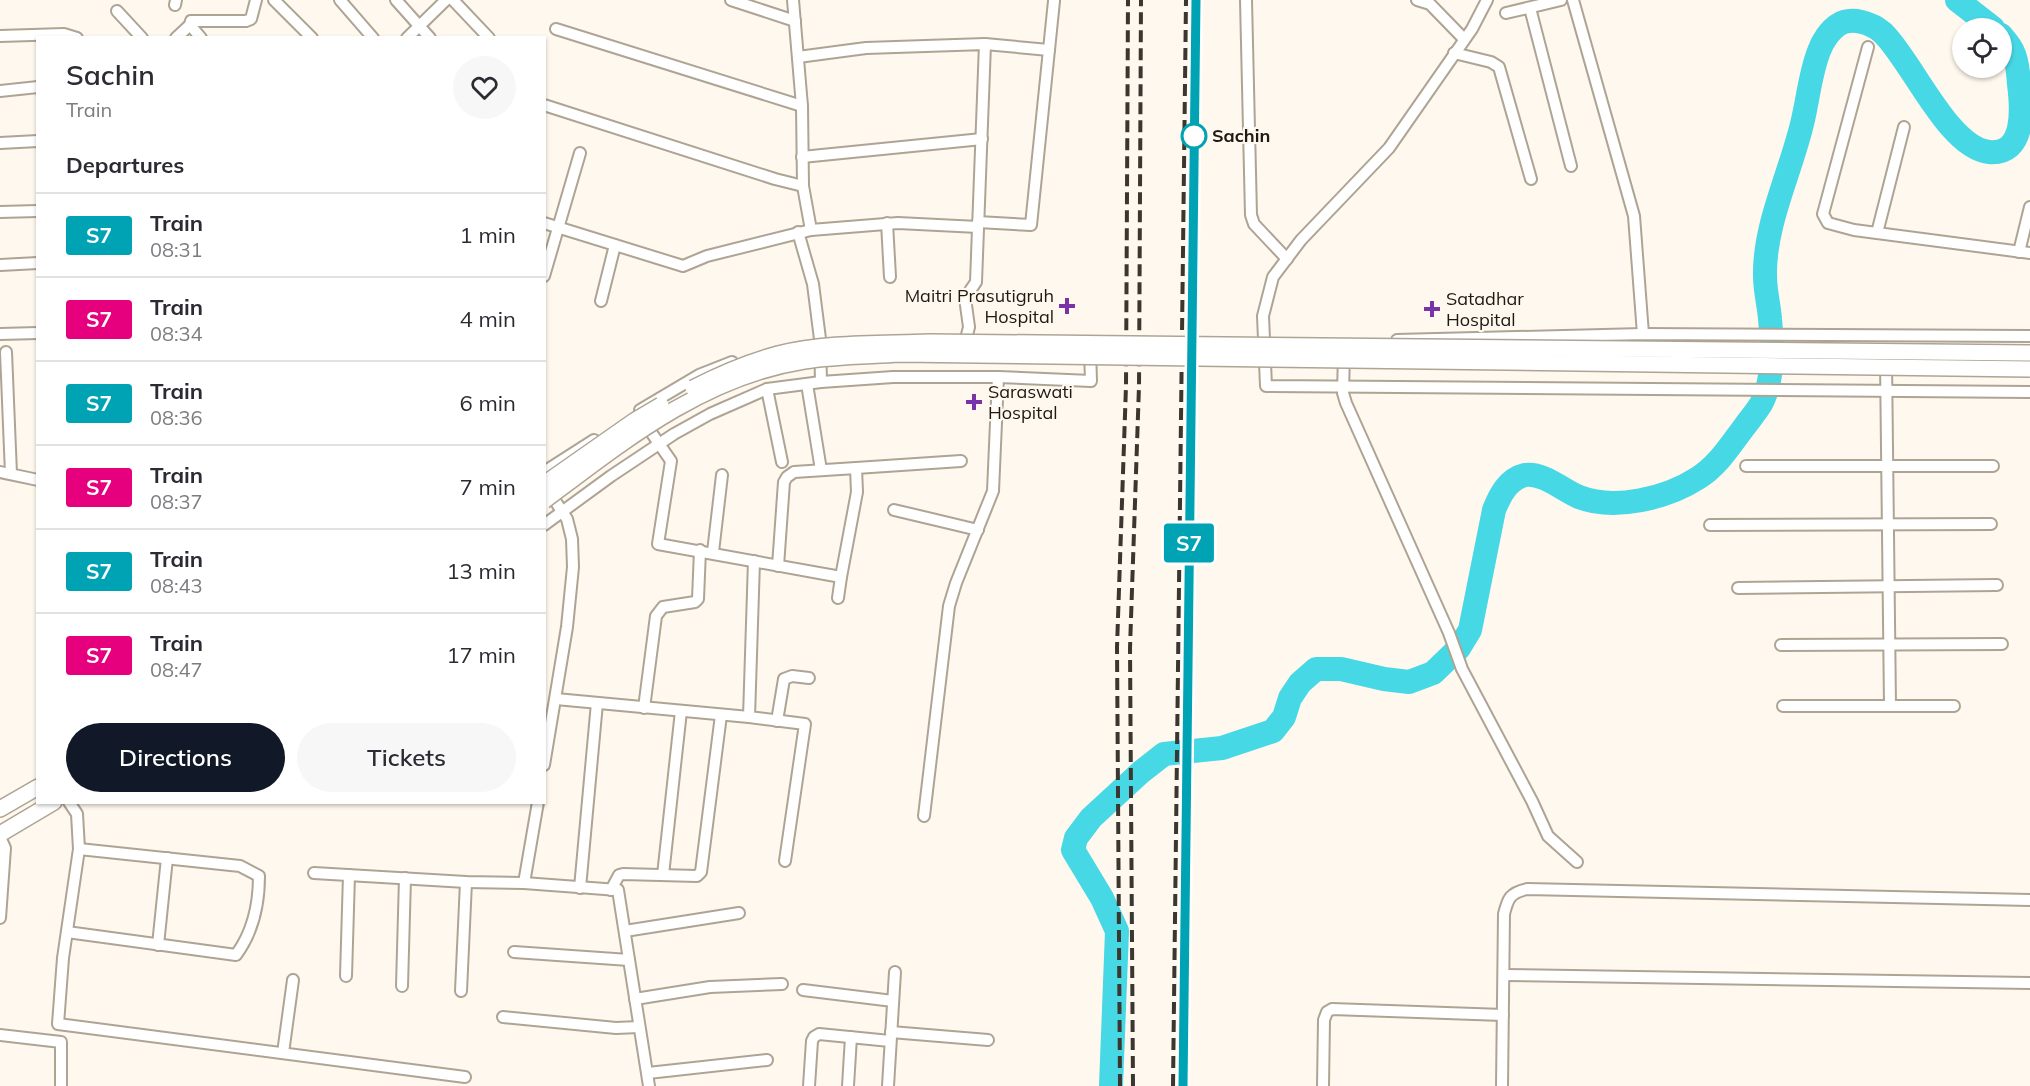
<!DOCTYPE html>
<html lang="en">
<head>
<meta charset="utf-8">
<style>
	:root { --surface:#fff; --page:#f7f7f7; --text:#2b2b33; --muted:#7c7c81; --line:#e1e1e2; --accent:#111827 }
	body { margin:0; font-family:Mulish,sans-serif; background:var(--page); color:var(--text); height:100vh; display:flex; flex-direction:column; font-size:22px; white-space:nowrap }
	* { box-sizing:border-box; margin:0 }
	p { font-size:20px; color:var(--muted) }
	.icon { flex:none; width:33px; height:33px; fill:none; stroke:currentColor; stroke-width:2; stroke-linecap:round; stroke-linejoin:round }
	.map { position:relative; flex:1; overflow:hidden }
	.drawer { position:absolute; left:36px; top:36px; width:510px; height:768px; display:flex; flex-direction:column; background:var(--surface); border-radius:0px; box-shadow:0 2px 4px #0004 }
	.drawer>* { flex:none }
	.badge { padding:0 12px; border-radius:4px; font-size:21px; line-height:39px }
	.fabs { position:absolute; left:1952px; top:18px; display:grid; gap:12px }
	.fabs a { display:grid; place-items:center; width:60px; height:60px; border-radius:50%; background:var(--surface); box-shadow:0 2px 4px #0004; font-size:30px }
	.map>.badge { position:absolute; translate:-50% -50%; box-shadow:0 0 0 3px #fff }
	h2 { padding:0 30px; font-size:22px; line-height:54px }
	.round { display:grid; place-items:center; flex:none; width:63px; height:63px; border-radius:32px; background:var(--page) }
	.head { display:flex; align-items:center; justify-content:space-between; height:102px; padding:0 30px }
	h1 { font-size:28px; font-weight:600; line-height:45px }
	.cta { display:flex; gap:12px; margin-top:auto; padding:12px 30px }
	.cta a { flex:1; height:69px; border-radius:36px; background:var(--accent); color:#fff; font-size:24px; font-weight:600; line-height:69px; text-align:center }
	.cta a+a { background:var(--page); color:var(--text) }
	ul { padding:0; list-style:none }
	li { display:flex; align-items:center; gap:18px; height:84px; padding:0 30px; border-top:2px solid var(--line) }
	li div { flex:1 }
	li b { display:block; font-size:22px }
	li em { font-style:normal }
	li .badge { min-width:66px; font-weight:700; text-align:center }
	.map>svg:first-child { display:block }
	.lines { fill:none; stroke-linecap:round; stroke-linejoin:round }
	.river { stroke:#47d8e5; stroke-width:24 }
	.minor-casing { stroke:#aea494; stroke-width:14 }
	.secondary-casing { stroke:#aea494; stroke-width:18 }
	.minor { stroke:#fff; stroke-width:10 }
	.secondary { stroke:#fff; stroke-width:15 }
	.rail { stroke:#3b3630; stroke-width:4; stroke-dasharray:12 6; stroke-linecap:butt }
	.secondary-bridge-casing { stroke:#aea494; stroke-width:18; stroke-linecap:butt }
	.secondary-bridge { stroke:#fff; stroke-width:15 }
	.line-casing { stroke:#fff; stroke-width:14 }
	.line { stroke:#00a3b4; stroke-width:9 }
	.stop-dot { fill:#fff; stroke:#00a3b4; stroke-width:3 }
	.poi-dot { fill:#7733a7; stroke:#fff8ee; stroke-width:2 }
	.labels { text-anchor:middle; stroke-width:4.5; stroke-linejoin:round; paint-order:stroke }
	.stop-label { font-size:18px; font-weight:bold; fill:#1d1913; stroke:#fff8ee; text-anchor:start }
	.poi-label { font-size:18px; fill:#1d1913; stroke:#fff8ee; text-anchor:start }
</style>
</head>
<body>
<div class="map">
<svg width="2030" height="1086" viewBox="0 0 2030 1086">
	<rect width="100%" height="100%" fill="#fff8ee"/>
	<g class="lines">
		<!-- river -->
		<g class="river">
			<path d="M1957 0 1993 28"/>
			<path d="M1111 1086 1117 931 1102 898 1073 850 1076 838 1091 818 1141 772 1164 754 1222 748 1273 731 1284 717 1290 698 1300 683 1316 669H1341L1384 679 1409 682 1433 673 1459 648 1470 630 1494 510C1500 495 1508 479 1525 475 1543 472 1564 491 1579 497 1615 511 1667 498 1698 478 1718 466 1731 444 1745 426 1750 419 1756 412 1761 404 1774 380 1773 346 1770 319 1769 305 1765 291 1765 276 1764 225 1790 174 1802 124 1808 100 1810 74 1819 51 1822 42 1830 30 1838 25 1851 16 1872 23 1883 33 1912 61 1948 148 1989 152 2026 155 2022 108 2019 84 2018 75 2018 61 2013 52 2011 46 2005 40 2001 35"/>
		</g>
		<!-- minor casing -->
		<g class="minor-casing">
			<g id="minor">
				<path d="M274 0 312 38"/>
				<path d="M340 0 373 38"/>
				<path d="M396 0 430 38"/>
				<path d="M453 0 489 38"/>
				<path d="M731 0 795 21"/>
				<path d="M793 0 802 106 803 186 811 230"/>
				<path d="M1246 0 1251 215 1254 224 1287 259"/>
				<path d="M1417 0 1430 4 1464 39"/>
				<path d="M1487 0 1472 29 1389 148 1301 240 1273 277 1263 316 1266 386 2030 392"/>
				<path d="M1573 0 1634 216 1643 334"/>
				<path d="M175 5 176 0"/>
				<path d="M1530 8 1571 166"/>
				<path d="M117 11 142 38"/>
				<path d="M1506 13 1561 0"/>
				<path d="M556 29 802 106"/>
				<path d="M0 36 64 34 77 38"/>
				<path d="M176 38 190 25"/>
				<path d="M201 38 190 25 191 21H246L251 19 256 0"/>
				<path d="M407 38 446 0"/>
				<path d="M985 44 1049 50"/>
				<path d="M1868 47 1823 214 1828 223 1854 230 2030 253"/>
				<path d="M1454 53 1491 62 1499 67 1531 179"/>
				<path d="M798 57 866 48 985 44 976 282 965 298 969 327 967 335"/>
				<path d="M0 91 38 87"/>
				<path d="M544 105 775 179 803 186"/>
				<path d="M0 143 38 141"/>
				<path d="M802 157 982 139"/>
				<path d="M0 212 38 211"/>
				<path d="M978 222 1031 225 1054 1"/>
				<path d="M544 223 683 266 707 256 811 230 898 223 978 227"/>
				<path d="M887 223 890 277"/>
				<path d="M798 232 813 284 820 339 821 382"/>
				<path d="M1877 233 1904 127"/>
				<path d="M2019 252 2030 207"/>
				<path d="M0 265 38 263"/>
				<path d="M544 276 580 153"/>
				<path d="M601 301 615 245"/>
				<path d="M0 334 38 333"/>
				<path d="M1397 340 1643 334 2030 336"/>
				<path d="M6 352 11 474"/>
				<path d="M1344 353 1343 393 1346 403 1449 633 1462 669 1532 801 1548 836 1577 862"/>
				<path d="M1886 361 1890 706"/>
				<path d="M807 384 821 470"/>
				<path d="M767 389 782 462"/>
				<path d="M640 410 699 375 732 362"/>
				<path d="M644 422 671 461 658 544 841 577 838 598"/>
				<path d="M1746 466H1993"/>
				<path d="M856 468 961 461"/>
				<path d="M0 472 38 480"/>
				<path d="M544 472 594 440"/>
				<path d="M894 510 978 530"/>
				<path d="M544 525 611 476 674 434 710 414 767 389 821 382 893 377H998L1091 381 1090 350"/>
				<path d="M1710 525 1991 524"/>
				<path d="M713 552 722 475"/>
				<path d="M754 561 749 717 805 724 785 861"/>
				<path d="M778 566 784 482 787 477 794 472 856 468 857 492 841 577"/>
				<path d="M1738 588 1997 585"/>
				<path d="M1781 645 2002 644"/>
				<path d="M556 699 749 717"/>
				<path d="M1783 706H1954"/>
				<path d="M644 708 656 616 663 607 695 602 698 599 700 550"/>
				<path d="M777 721 784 679 792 676 809 678"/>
				<path d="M544 765 567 627 573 567 572 539 567 519 548 490"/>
				<path d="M69 802 77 814 79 849 63 958 58 1024 465 1077"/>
				<path d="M924 816 949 606 956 583 993 491 998 377"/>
				<path d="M0 837 5 848 0 918"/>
				<path d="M314 873 466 882 524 883 618 890 649 1086"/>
				<path d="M663 875 681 711"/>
				<path d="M524 883 538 802"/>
				<path d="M580 888 597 703"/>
				<path d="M611 890 619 875 623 874 697 876 701 872 721 715"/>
				<path d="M625 931 739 913"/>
				<path d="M67 932 236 955C253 932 259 904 259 876L240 866 79 849"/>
				<path d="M158 945 167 858"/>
				<path d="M514 952 629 960"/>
				<path d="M1504 975 2030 983"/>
				<path d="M346 976 349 875"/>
				<path d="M402 986 405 878"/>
				<path d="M803 990 893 1001"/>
				<path d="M461 991 466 882"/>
				<path d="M635 999 710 987 782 984"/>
				<path d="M503 1017 616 1028 639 1027"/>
				<path d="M891 1032 988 1040"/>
				<path d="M0 1035 61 1042V1086"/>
				<path d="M283 1053 293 980"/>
				<path d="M648 1073 767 1060"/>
				<path d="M809 1086 812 1041 814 1037 819 1034 890 1041"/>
				<path d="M848 1086 851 1037"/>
				<path d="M888 1086 895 972"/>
				<path d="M1323 1086 1324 1020 1327 1012 1332 1009 1503 1015"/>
				<path d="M1502 1086 1504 914C1508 898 1510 893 1527 889L2030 900"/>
			</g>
		</g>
		<!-- secondary casing -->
		<g class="secondary-casing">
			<g id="secondary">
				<path d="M0 809 38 787"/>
				<path d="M0 834 54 802"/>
			</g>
		</g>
		<!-- minor -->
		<use href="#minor" class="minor"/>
		<!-- secondary -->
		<use href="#secondary" class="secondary"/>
		<!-- rail -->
		<g class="rail">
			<path d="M1120 1086 1117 647 1126 386 1128 0"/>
			<path d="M1133 1086 1130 648 1139 386 1141 0"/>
			<path d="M1173 1086 1186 0"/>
			<path d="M1183 1086 1196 0"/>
		</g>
		<!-- secondary-bridge casing -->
		<g class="secondary-bridge-casing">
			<g id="secondary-bridge">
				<path d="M693 388C720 374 748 362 778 354 826 342 879 344 929 342L2030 353"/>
				<path d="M544 484 634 421 661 405"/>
				<path d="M544 501C624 441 703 377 804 361 835 356 869 356 900 354L2030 369"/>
			</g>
		</g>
		<!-- secondary-bridge -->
		<use href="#secondary-bridge" class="secondary-bridge"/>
	</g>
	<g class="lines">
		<!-- line casing -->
		<g class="line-casing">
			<path id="line" d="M1183 1086 1196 0"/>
		</g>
		<!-- line -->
		<use href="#line" class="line"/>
	</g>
	<!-- markers -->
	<circle class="stop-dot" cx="1194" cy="136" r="12"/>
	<g class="poi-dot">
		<path d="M1064 297h6v6h6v6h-6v6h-6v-6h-6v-6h6z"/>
		<path d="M1429 300h6v6h6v6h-6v6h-6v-6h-6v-6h6z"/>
		<path d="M971 393h6v6h6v6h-6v6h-6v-6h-6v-6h6z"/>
	</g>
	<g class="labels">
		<!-- stop labels -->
		<g class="stop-label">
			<text x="1212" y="142">Sachin</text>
		</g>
		<!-- poi labels -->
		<g class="poi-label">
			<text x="1054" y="302" text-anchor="end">Maitri Prasutigruh<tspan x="1054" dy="21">Hospital</tspan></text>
			<text x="1446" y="305">Satadhar<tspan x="1446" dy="21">Hospital</tspan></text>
			<text x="988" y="398">Saraswati<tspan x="988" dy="21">Hospital</tspan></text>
		</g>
	</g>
</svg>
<div class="fabs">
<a><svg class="icon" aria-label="locate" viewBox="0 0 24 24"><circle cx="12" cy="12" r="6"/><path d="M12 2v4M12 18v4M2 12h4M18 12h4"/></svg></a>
</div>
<b class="badge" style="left:1189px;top:543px;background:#00a3b4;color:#fff">S7</b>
<section class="drawer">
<div class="head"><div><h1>Sachin</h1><p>Train</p></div><a class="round"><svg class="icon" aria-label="heart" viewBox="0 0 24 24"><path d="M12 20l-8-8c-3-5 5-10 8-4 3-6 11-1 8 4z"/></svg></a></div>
<h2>Departures</h2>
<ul>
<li><span class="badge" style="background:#00a3b4;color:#fff">S7</span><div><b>Train</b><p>08:31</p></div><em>1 min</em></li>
<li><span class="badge" style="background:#e6007e;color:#fff">S7</span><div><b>Train</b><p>08:34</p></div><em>4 min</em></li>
<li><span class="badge" style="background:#00a3b4;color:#fff">S7</span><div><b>Train</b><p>08:36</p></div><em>6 min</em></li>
<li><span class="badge" style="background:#e6007e;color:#fff">S7</span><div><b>Train</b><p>08:37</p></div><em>7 min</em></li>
<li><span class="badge" style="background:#00a3b4;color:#fff">S7</span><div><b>Train</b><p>08:43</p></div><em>13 min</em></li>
<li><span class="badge" style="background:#e6007e;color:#fff">S7</span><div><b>Train</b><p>08:47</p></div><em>17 min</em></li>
</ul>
<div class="cta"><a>Directions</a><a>Tickets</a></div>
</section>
</div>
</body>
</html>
